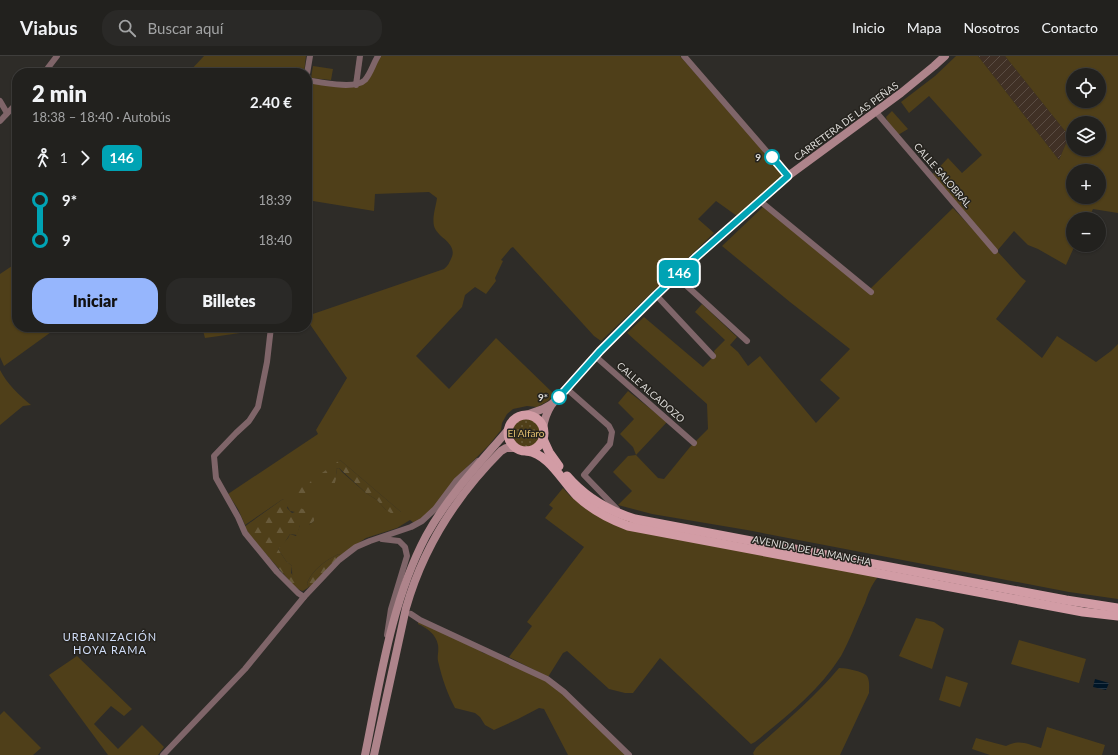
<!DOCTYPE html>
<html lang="es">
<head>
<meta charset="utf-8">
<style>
	:root { --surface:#22211e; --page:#2a2927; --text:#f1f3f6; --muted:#a2a3a4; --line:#3f3e3c; --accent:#96b6fd }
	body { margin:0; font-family:Lato,sans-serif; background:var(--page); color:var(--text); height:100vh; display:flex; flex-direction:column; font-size:15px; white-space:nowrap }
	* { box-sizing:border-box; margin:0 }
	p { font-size:13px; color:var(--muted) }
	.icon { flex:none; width:22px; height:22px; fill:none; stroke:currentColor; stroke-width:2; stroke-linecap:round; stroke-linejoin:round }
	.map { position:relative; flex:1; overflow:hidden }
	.sheet { position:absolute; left:12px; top:12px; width:300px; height:264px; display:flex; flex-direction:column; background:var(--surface); border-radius:16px; box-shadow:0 1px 3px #0004,0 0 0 1px var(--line) }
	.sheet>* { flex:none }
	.badge { padding:0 8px; border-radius:6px; font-size:14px; line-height:26px }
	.buttons { position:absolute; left:1066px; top:12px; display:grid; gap:8px }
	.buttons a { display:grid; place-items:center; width:40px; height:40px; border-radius:50%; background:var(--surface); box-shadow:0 1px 3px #0004,0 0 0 1px var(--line); font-size:20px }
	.map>.badge { position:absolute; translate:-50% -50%; box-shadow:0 0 0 2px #fff }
	.legs { display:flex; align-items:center; gap:6px; height:44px; padding:0 20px; font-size:13px }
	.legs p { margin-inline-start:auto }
	.overview { display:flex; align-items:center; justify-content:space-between; height:68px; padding:0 20px }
	h1 { font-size:22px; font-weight:800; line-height:30px }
	.button { display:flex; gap:8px; margin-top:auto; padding:8px 20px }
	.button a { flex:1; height:46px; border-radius:16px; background:var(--accent); color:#111; font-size:16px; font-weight:800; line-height:46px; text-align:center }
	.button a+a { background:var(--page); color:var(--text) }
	ul { padding:0 20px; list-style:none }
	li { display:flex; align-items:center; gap:14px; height:40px; font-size:15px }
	li i { display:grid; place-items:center; width:6px; height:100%; margin:0 5px; background:currentColor }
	li i::after { content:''; width:10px; height:10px; margin:-5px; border:3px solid; border-radius:50%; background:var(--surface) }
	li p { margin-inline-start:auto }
	li:first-child i { background:linear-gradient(#0000 50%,currentColor 0) }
	li:last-child i { background:linear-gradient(currentColor 50%,#0000 0) }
	header { display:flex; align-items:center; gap:24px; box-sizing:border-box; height:56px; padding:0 20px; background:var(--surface); border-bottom:1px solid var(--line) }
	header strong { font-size:19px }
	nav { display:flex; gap:22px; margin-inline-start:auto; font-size:14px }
	.search { width:280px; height:36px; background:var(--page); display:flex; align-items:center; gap:10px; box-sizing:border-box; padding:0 14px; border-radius:16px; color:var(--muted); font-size:15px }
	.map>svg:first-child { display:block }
	.industrial { fill:url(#industrial-furrows) }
	.green { fill:#4f3f19; fill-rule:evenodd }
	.forest { fill:url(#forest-firs) }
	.park { fill:url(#park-dots) }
	.water { fill:url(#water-rules) }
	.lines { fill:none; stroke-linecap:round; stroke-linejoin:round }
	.minor { stroke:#7f6569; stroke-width:6 }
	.secondary { stroke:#ae848b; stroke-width:8 }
	.primary { stroke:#d29ca5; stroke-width:9 }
	.line-1-casing { stroke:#fff; stroke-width:9 }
	.line-1 { stroke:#00a3b4; stroke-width:6 }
	.stop-1-dot { fill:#fff; stroke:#00a3b4; stroke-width:2 }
	.labels { text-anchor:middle; stroke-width:3; stroke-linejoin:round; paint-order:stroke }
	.street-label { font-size:10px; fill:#dbd9d6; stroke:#25231e }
	.stop-label { font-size:10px; font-weight:bold; fill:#dbd9d6; stroke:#25231e; text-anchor:end }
	.park-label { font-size:10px; fill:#e2bf6f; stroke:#25231e }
	.neighbourhood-label { font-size:11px; letter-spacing:1px; fill:#d0ddf8; stroke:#25231e }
</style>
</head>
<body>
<header>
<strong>Viabus</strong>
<div class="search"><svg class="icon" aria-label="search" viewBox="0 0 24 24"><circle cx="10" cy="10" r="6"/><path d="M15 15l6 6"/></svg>Buscar aquí</div>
<nav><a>Inicio</a><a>Mapa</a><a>Nosotros</a><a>Contacto</a></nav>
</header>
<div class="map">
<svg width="1118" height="699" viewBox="0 0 1118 699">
	<defs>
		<pattern id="industrial-furrows" width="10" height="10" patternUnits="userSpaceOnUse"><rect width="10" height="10" fill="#403025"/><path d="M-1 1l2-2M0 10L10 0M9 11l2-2" fill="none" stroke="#5b4d44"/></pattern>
		<pattern id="forest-firs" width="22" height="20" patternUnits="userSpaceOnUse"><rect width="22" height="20" fill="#4f3f19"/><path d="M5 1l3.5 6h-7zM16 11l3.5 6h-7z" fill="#685a3a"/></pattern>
		<pattern id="park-dots" width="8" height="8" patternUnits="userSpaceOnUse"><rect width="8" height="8" fill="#4f3f19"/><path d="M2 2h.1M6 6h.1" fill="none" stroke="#685a3a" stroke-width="1.8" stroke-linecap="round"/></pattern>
		<pattern id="water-rules" width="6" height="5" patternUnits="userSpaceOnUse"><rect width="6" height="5" fill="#001627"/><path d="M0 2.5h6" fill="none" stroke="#253746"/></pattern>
	</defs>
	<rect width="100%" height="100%" fill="#2e2c28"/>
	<!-- industrial -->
	<path class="industrial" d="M978 0H1005L1069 80 1059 104Z"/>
	<!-- green -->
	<g class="green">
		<path d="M204 0H306L304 17H188Z"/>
		<path d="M381 0H680L777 110 781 119 780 122 737 160 716 145 698 163 714 177 601 285 594 280 513 191 511 192 501 204 503 205 495 222 496 225 486 238 475 231 465 239 462 251 416 300 449 333 496 282 554 338 548 345 537 351 527 350 513 353 507 358 502 367 501 374 489 389 459 419 435 451 415 468 410 464 397 472 366 482 354 490 341 501 339 498C327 503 311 515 307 528L309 531 303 535C292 533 292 520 292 510L286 505 278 493 288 482 290 478 296 480 300 469H309L314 465 295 452V456L290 455 283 443 245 469 238 453 228 438 318 378 316 374 347 322 307 264V260L444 213C448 210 449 207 451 203 459 187 437 182 434 170 432 161 436 150 437 142L429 136 375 138 374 155 307 144V30L312 26 363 28ZM340 404 401 456 386 454 377 444 366 437 342 416 339 412 336 413 337 419 323 424Z"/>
		<path d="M956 0H978L1059 104 1069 80 1005 0H1118V157L1093 153 1088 163H1073V189H1075L1066 209 1038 193 1028 189 1014 175 997 195 1021 221 1026 225 996 263 1042 302 1057 280 1096 306 1111 295 1118 288V543L1069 536 747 474 652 458 618 449 632 435 613 416 628 400 636 399 633 391 620 378 634 363 618 347 628 335 667 366 636 399 658 422 664 423 690 391 708 373 707 348 627 277 644 261 703 311 715 299 714 295 725 284 695 256 702 248 737 281 730 289 738 296 748 310 760 300 816 367 840 342 820 324 850 293 790 246 722 190 764 150 868 235 953 152 995 197 932 119 948 102 962 117 982 99 929 40 909 57 901 46 935 20ZM1073 19H1099V45H1073ZM1073 67H1099V93H1073ZM1073 115H1099V141H1073Z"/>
		<path d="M313 10 333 13 331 24 311 22Z"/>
		<path d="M892 55 908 73 898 79 887 64 886 61Z"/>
		<path d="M17 204V271H58L4 310 0 301V218L12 210Z"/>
		<path d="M202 271H268V273L205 282Z"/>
		<path d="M0 314C7 328 19 339 31 349L23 350 0 369Z"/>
		<path d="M563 432 570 440 590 454 877 520V522C871 530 868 538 865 547 857 564 850 584 841 600 819 635 786 661 755 686L751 688 660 602 633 637H625L609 633 567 595 563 597 548 621 509 601 532 570 527 566 584 491 545 462 553 452 549 449Z"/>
		<path d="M916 562 934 566 944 573 932 613 899 600Z"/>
		<path d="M418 566 476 592 483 597 492 599 548 626 560 634 626 699H568L544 653 539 652 518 663 494 674 485 669 480 661 475 657 455 652C447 637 442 622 438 605 437 600 439 595 438 589 436 578 427 572 418 568Z"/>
		<path d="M1019 584 1086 603 1079 627 1011 608Z"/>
		<path d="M77 600 132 653 124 660 111 650 94 668 118 693 142 669 164 691 158 699H108L49 619Z"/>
		<path d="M839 612C845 612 863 615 867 620 870 625 869 632 869 637L840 699H754L753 697 756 692C785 666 814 642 839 612Z"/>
		<path d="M946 620 968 627 960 651 939 644Z"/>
		<path d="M4 655 41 692 33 699H0V659Z"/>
		<path d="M1047 671 1105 689 1102 699H990L972 693 976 682 1006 690C1020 683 1027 688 1041 692Z"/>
	</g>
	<!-- forest -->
	<g class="forest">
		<path d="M340 404 401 456 398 459H394L386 454 377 444 366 437 339 412 336 413 337 419 334 430 328 428 325 424 317 425 315 422Z"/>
		<path d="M311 425 312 429 311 433C305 436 303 440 296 442L293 437Z"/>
		<path d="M283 443 287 446 288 449 287 452 292 457 295 456V451L307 454 314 459V465L309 469H300L297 479 290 478 283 489 278 493 286 505 292 510 291 517 299 528V531H295L258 489 244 471Z"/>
		<path d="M339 498 341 501 318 525 309 531 307 528C311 515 327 503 339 498Z"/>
	</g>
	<!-- park -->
	<circle class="park" cx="526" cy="377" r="15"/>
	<!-- water -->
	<path class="water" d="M1095 623 1109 627 1106 634 1093 631Z"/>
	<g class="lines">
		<!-- minor -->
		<g class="minor">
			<path d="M684 0 788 120"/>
			<path d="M44 17 57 0"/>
			<path d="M307 18 310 0"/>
			<path d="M307 24C320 26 355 34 365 24 371 17 373 8 378 0"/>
			<path d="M356 29 360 0"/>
			<path d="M0 45 7 57"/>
			<path d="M876 56 995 195"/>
			<path d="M0 65 17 47"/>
			<path d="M760 145 871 236"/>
			<path d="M676 220 747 285"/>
			<path d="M656 239 713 300"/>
			<path d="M271 271 267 306 258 351 249 365 236 377 214 400 216 422 238 461 245 477 277 516 298 537 304 541"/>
			<path d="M595 300 694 387"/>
			<path d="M567 333 609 370 612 376 610 388 584 419 617 453"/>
			<path d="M382 483 399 485 405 491 407 500 391 553 387 579"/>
			<path d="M411 558 420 564 547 623 564 636 629 699"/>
			<path d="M163 699 245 613 304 541 339 504 356 491 370 485 411 471 422 465 435 453 456 425 478 405"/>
		</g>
		<!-- secondary -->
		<g class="secondary">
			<path d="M526 359 543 353 552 348"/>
			<path d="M543 373C544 363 547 356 552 348L600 295 695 202 788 120 901 37 934 10 945 0"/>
			<path d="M365 699C380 626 391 546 426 480 448 440 479 408 508 374"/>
			<path d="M374 699 406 552C423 492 457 439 501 395L506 392H515"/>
		</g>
		<!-- primary -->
		<g class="primary">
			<circle cx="526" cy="377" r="18"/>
			<path d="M543 383 549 396 559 410"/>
			<path d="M527 395C549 398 562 425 577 440 592 454 609 463 628 470L1083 556 1118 560"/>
			<path d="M567 420C585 441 609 455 635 463L1066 544 1118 552"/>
		</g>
	</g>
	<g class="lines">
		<!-- line-1 casing -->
		<g class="line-1-casing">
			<path id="line-1" d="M559 341 600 295 656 239 695 202 788 120 772 101"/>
		</g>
		<!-- line-1 -->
		<use href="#line-1" class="line-1"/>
	</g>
	<!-- markers -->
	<g class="stop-1-dot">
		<circle cx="772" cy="101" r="7"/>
		<circle cx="559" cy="341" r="7"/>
	</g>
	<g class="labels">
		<!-- street labels -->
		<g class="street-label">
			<text transform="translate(846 65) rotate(-36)" y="4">CARRETERA DE LAS PEÑAS</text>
			<text transform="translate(943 119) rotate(49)" y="4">CALLE SALOBRAL</text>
			<text transform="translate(651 336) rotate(41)" y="4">CALLE ALCADOZO</text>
			<text transform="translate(812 494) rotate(11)" y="4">AVENIDA DE LA MANCHA</text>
		</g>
		<!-- stop labels -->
		<g class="stop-label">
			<text x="761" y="105">9</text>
			<text x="548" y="345">9*</text>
		</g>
		<!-- park labels -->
		<g class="park-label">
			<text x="526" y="381">El Alfaro</text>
		</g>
		<!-- neighbourhood labels -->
		<g class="neighbourhood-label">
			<text x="110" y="585">URBANIZACIÓN<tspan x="110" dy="13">HOYA RAMA</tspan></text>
		</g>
	</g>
</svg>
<div class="buttons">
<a><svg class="icon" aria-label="locate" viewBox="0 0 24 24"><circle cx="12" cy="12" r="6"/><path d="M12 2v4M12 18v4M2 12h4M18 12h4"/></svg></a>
<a><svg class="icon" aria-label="layers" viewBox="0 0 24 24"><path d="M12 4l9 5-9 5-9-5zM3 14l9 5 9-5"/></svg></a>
<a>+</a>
<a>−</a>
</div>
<b class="badge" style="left:679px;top:217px;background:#00a3b4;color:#fff">146</b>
<section class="sheet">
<div class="overview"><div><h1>2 min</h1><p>18:38 – 18:40 · Autobús</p></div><b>2.40 €</b></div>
<div class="legs"><svg class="icon" aria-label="walk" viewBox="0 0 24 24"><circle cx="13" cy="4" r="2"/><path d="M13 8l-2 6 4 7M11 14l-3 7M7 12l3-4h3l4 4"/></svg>1<svg class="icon" aria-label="forward" viewBox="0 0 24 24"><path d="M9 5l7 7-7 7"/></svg><b class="badge" style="background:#00a3b4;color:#fff">146</b></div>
<ul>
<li><i style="color:#00a3b4"></i><b>9*</b><p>18:39</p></li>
<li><i style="color:#00a3b4"></i><b>9</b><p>18:40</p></li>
</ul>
<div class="button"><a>Iniciar</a><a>Billetes</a></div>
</section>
</div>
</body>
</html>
